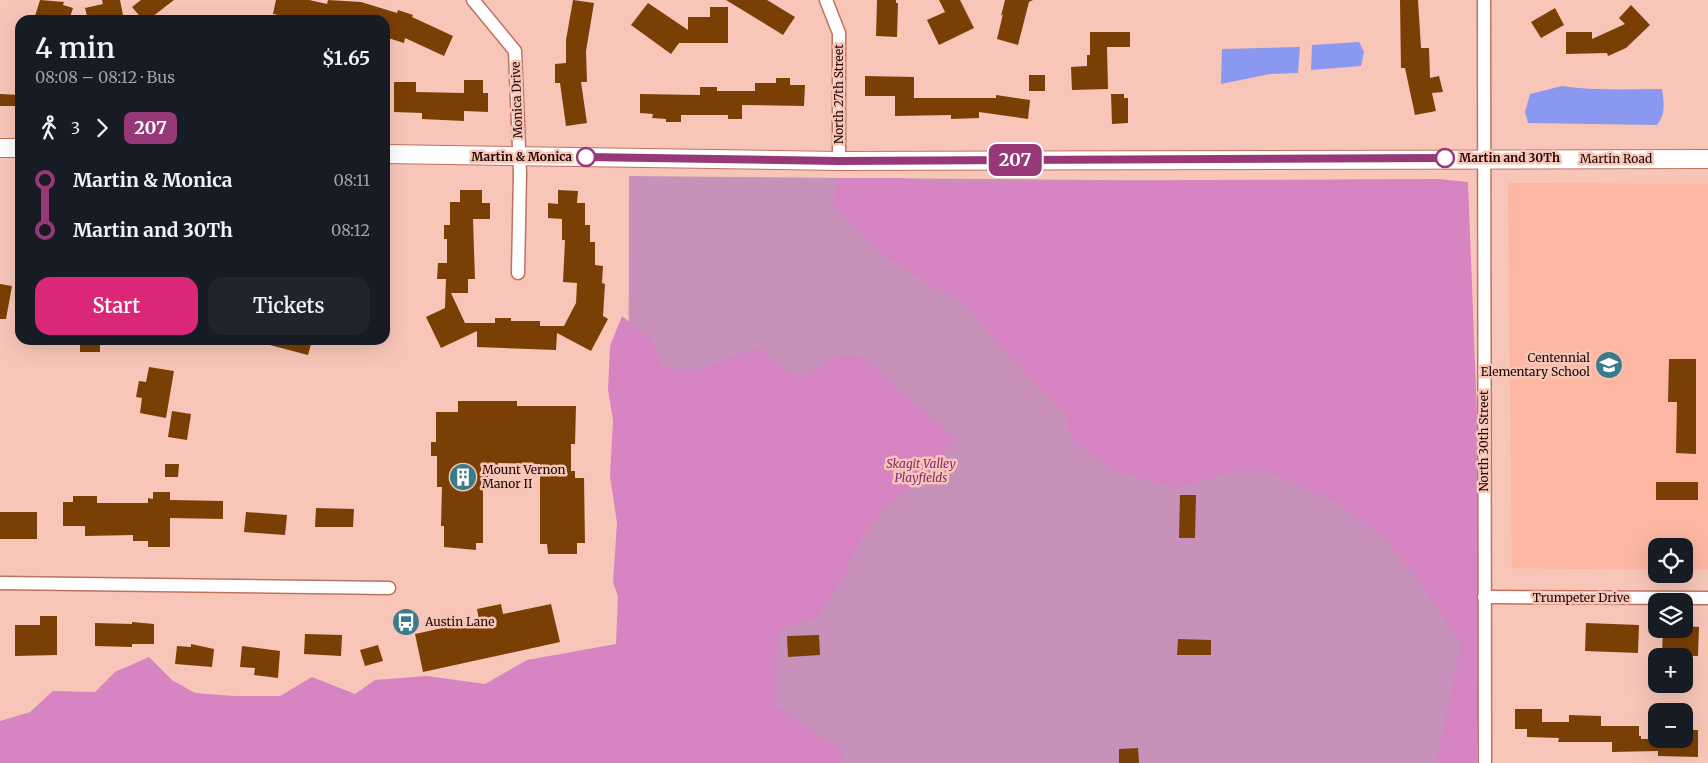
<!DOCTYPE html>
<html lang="en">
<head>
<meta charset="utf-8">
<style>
	:root { --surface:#171b24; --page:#20242c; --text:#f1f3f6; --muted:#9ea1a6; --accent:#db2777 }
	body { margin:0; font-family:Merriweather,serif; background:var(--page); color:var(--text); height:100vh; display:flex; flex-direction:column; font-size:19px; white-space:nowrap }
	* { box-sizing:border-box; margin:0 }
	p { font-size:16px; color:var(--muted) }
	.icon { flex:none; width:28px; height:28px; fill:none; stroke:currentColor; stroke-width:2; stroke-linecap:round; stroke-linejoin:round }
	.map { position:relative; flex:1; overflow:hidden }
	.drawer { position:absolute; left:15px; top:15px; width:375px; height:330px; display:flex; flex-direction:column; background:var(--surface); border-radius:15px; box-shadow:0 5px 20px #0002 }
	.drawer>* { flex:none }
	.badge { padding:0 10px; border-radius:8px; font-size:18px; line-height:32px }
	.controls { position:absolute; left:1648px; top:538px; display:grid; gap:10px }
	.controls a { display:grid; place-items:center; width:45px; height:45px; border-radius:10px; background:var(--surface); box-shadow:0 5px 20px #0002; font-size:25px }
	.map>.badge { position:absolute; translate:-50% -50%; box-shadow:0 0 0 2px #fff }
	.legs { display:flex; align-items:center; gap:8px; height:55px; padding:0 20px; font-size:16px }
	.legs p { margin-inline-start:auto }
	.overview { display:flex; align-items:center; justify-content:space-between; height:85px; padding:0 20px }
	h1 { font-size:28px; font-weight:600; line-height:38px }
	.primary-button { display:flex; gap:10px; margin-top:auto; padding:10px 20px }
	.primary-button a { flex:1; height:58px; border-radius:15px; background:var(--accent); color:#fff; font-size:20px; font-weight:600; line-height:58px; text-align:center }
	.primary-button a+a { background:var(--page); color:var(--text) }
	ul { padding:0 20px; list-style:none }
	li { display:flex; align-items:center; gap:18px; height:50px; font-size:19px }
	li i { display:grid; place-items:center; width:8px; height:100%; margin:0 6px; background:currentColor }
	li i::after { content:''; width:12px; height:12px; margin:-6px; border:4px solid; border-radius:50%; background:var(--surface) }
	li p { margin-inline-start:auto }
	li:first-child i { background:linear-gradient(#0000 50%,currentColor 0) }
	li:last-child i { background:linear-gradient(currentColor 50%,#0000 0) }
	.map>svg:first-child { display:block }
	.built { fill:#fdb6a2 }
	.green { fill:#c891ba }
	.forest { fill:#d784c3 }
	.water { fill:#8b98f0 }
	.building { fill:#7a3f04 }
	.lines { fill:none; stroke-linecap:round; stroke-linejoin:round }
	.street-casing { stroke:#bd735e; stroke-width:15 }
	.secondary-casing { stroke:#bd735e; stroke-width:20 }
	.street { stroke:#fff; stroke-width:12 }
	.secondary { stroke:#fff; stroke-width:18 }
	.line-1-casing { stroke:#fff; stroke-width:11 }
	.line-1 { stroke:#973978; stroke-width:8 }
	.stop-1-dot { fill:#fff; stroke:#973978; stroke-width:2.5 }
	.labels { text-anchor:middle; stroke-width:5; stroke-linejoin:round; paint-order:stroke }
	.street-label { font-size:12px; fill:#200501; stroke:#f7c6b8 }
	.stop-label { font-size:12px; font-weight:bold; fill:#200501; stroke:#f7c6b8; text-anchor:end }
	.poi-label { font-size:12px; fill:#200501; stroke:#f7c6b8; text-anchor:start }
	.park-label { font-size:12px; font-style:italic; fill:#872675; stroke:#f7c6b8 }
</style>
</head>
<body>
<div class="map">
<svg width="1708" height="763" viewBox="0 0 1708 763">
	<rect width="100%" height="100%" fill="#f7c6b8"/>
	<!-- built -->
	<path class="built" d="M1508 183 1708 184V570H1684V546H1656V570L1512 568Z"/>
	<!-- green -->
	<path class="green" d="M629 176 1446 183 1466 203 1464 763H628Z"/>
	<!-- forest -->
	<g class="forest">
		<path d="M837 178H898L946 183 1193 180 1439 179 1468 182 1484 597 1479 671 1477 763H1436L1461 644 1422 585 1386 540 1341 505 1268 471 1229 473 1177 488 1114 471 1073 441 1065 415 1022 372 962 301 937 289 887 257 833 206Z"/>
		<path d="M622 316 652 340 663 369 697 370 757 348 782 368 801 377 840 355 861 356 956 440 917 483 884 509 861 539 842 580 817 618 781 628 776 658V706L842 751 844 763H0V721L30 712 53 691 95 692 115 672 149 657 172 680 195 693 233 696H280L312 677 355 694 375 680 427 676 485 684 527 660 616 644 618 597 613 582 617 523 610 476 613 420 608 390 610 346Z"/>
	</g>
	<!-- water -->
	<g class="water">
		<path d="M1359 42 1364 52 1361 66 1311 70 1312 45Z"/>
		<path d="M1300 47 1298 73 1270 74 1221 84 1222 49Z"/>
		<path d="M1562 86C1595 91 1628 89 1662 89 1664 103 1666 114 1657 125L1528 123 1525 112 1530 94Z"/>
	</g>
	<!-- building -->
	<g class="building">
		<path d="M40 0 64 2 63 5 73 8 69 20H47L35 16Z"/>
		<path d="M102 0H120L124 20H88L85 8 103 4Z"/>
		<path d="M141 0H174L148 20H143L132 7Z"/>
		<path d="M276 0H309L327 4 328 0 361 2 397 13 398 10 413 15 412 17 453 36 444 56 405 38 404 43 385 37V20H304L273 14Z"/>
		<path d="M573 0 594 3 586 51 587 82H581L587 123 566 126 560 83H555V64L566 63V40Z"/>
		<path d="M726 0H767L795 17 783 35Z"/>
		<path d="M877 0H896V3H898L897 37 876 36Z"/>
		<path d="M939 0H960L974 28 939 45 927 20 945 12Z"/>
		<path d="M1005 0H1033L1029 2 1018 45 997 39 1003 14 1001 16Z"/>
		<path d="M1400 0H1418L1421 48H1429L1430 78 1439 76 1443 92 1432 93 1436 111 1415 115 1405 68H1401Z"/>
		<path d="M648 3 688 30V17H710V7H728V43H679L671 54 631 25Z"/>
		<path d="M1631 5 1650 25 1626 48 1608 56 1607 53 1566 54V32H1592V39L1625 24 1619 18Z"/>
		<path d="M1555 8 1564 25 1541 38 1531 22Z"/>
		<path d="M1090 32H1130V47H1107L1108 89 1072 90 1071 67 1087 66V55H1090Z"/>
		<rect x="1029" y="75" width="16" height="16"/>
		<path d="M865 76 914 77V98H996V95L1030 100 1028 119 979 112V118L951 119V115L895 116V96H865Z"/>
		<path d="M776 78H790V85H805L804 106 742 105V119H728V115H681V122H666V119L652 118 653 114 640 113V94L700 95V87H717V91H755V83H776Z"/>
		<path d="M464 80H483V93H488V112L464 111V121L422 119V113L394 112V82H416V92L464 93Z"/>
		<path d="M0 94 20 95V106H0Z"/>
		<path d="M1111 94H1124V98H1128V123L1112 124Z"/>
		<path d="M460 190H482V203H490V219H473L475 279H468V293H451L465 323H495V318H511V321H540V326H564L576 303 577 283 563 282 565 240H562V219L548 218V203L558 204V190L578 191 577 203H585V225H590V242H595V265L603 266 602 283 605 284 603 316 608 319 591 351 557 333 556 350 477 347V331L441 348 426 317 445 308 446 279H437L438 263H447V239H444V225H450V202H460Z"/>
		<path d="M0 284 12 286 6 319H0Z"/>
		<rect x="80" y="340" width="20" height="12"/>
		<path d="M267 340H312L308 355 266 344Z"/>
		<path d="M1669 359H1696V454L1676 453 1677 402H1668Z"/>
		<path d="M149 367 174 371 166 418 140 413 142 398 136 397 139 381 146 382Z"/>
		<path d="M458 401H517V406H576L575 444H571V471H575V478H584L585 543H577V554H548L547 544H540V464L498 463V470H488V483H483V543H476V550L444 547V526H441L442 487H437V456H431V442H436V412H458Z"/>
		<path d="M172 411 191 414 187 440 168 437Z"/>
		<path d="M165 464H179L178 477H165Z"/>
		<rect x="1656" y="482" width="42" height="18"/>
		<path d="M153 492H170V500L223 501V519L170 518V547H148V541H133V535L85 536V526H63V502H73V496H97V503H148V498L153 499Z"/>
		<path d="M1180 495H1196L1195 538H1179Z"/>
		<path d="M316 508 354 509 353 527H315Z"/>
		<rect x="0" y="512" width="37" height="27"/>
		<path d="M246 512 287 515 285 535 244 532Z"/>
		<path d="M501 604 503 614 551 604 560 642 423 672 415 634 479 620 477 609Z"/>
		<path d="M40 616H57V655L15 656V625H40Z"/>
		<path d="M132 622 154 624V644H132V647L95 646V623L132 624Z"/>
		<path d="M1586 623 1639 625 1638 653 1585 651Z"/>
		<path d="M1684 626 1699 627 1698 656 1662 655 1663 629H1684Z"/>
		<path d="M305 634 342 635 341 656 304 654Z"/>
		<path d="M819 635 820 655 788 657 787 636Z"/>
		<path d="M1178 639 1211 640V655H1177Z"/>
		<path d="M191 644 214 649 212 667 175 664 177 646 191 647Z"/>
		<path d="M378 645 383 661 365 666 360 650Z"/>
		<path d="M242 646 280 651 278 678 254 675 255 668 240 667Z"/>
		<path d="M1515 709H1542V722H1569V715L1601 716V726H1639V736H1641V739H1684V730H1698V757L1658 756V751L1612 752V742H1558L1559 738 1527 737V729H1515Z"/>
		<path d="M1138 748 1139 763H1119V749Z"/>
	</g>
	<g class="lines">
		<!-- street casing -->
		<g class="street-casing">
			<g id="street">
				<path d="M473 0 515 51 520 173 518 273"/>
				<path d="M826 0 839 33V161"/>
				<path d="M1484 0 1485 763"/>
				<path d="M0 583 389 588"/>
				<path d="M1484 597 1708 598"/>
			</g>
		</g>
		<!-- secondary casing -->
		<g class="secondary-casing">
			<g id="secondary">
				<path d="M0 148H20"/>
				<path d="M385 154 839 161 1708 159"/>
			</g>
		</g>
		<!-- street -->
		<use href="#street" class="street"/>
		<!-- secondary -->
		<use href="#secondary" class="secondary"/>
	</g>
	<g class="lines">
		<!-- line-1 casing -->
		<g class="line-1-casing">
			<path id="line-1" d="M586 157 839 161 1445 158"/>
		</g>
		<!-- line-1 -->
		<use href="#line-1" class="line-1"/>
	</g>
	<!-- icons -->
	<defs>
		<g id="school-disc" transform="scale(1.4375)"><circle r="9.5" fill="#387b8b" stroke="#f7c6b8"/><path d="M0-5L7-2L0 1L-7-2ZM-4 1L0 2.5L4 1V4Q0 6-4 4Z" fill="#fff"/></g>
		<g id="building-disc" transform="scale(1.4375)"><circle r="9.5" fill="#387b8b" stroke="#f7c6b8"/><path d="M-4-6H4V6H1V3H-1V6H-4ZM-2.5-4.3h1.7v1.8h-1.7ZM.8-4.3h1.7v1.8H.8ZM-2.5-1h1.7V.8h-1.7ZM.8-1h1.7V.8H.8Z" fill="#fff"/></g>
		<g id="bus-disc" transform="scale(1.4375)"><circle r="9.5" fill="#387b8b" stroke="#f7c6b8"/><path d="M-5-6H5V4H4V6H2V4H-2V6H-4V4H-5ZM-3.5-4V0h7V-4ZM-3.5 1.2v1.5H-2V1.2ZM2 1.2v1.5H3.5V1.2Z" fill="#fff"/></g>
	</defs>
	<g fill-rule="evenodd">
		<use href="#school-disc" x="1609" y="365"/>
		<use href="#building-disc" x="463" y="477"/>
		<use href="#bus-disc" x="406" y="622"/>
	</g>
	<!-- markers -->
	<g class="stop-1-dot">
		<circle cx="586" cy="157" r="9"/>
		<circle cx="1445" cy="158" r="9"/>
	</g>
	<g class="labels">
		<!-- street labels -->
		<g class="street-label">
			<text transform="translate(839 94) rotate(-90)" y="4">North 27th Street</text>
			<text transform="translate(517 100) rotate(-92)" y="4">Monica Drive</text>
			<text x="1616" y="163">Martin Road</text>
			<text transform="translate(1484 441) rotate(-90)" y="4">North 30th Street</text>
			<text x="1581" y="602">Trumpeter Drive</text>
		</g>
		<!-- stop labels -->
		<g class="stop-label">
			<text x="572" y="161">Martin &amp; Monica</text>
			<text x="1459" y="162" text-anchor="start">Martin and 30Th</text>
		</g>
		<!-- poi labels -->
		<g class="poi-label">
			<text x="1590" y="362" text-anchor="end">Centennial<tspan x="1590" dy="14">Elementary School</tspan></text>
			<text x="482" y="474">Mount Vernon<tspan x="482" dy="14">Manor II</tspan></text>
			<text x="425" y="626">Austin Lane</text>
		</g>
		<!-- park labels -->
		<g class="park-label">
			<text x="921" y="468">Skagit Valley<tspan x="921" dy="14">Playfields</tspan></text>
		</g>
	</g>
</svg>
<div class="controls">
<a><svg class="icon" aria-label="locate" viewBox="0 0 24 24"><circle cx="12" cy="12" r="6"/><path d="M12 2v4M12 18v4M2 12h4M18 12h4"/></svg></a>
<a><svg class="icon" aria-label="layers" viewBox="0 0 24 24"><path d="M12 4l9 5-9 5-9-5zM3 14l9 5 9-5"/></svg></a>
<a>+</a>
<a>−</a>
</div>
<b class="badge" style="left:1015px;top:160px;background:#973978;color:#fff">207</b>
<section class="drawer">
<div class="overview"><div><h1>4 min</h1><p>08:08 – 08:12 · Bus</p></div><b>$1.65</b></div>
<div class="legs"><svg class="icon" aria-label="walk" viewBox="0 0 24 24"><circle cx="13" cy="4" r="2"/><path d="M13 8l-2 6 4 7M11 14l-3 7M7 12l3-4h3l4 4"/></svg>3<svg class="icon" aria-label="forward" viewBox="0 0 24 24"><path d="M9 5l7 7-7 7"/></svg><b class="badge" style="background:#973978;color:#fff">207</b></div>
<ul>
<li><i style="color:#973978"></i><b>Martin &amp; Monica</b><p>08:11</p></li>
<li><i style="color:#973978"></i><b>Martin and 30Th</b><p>08:12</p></li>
</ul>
<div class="primary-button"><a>Start</a><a>Tickets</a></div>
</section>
</div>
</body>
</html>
